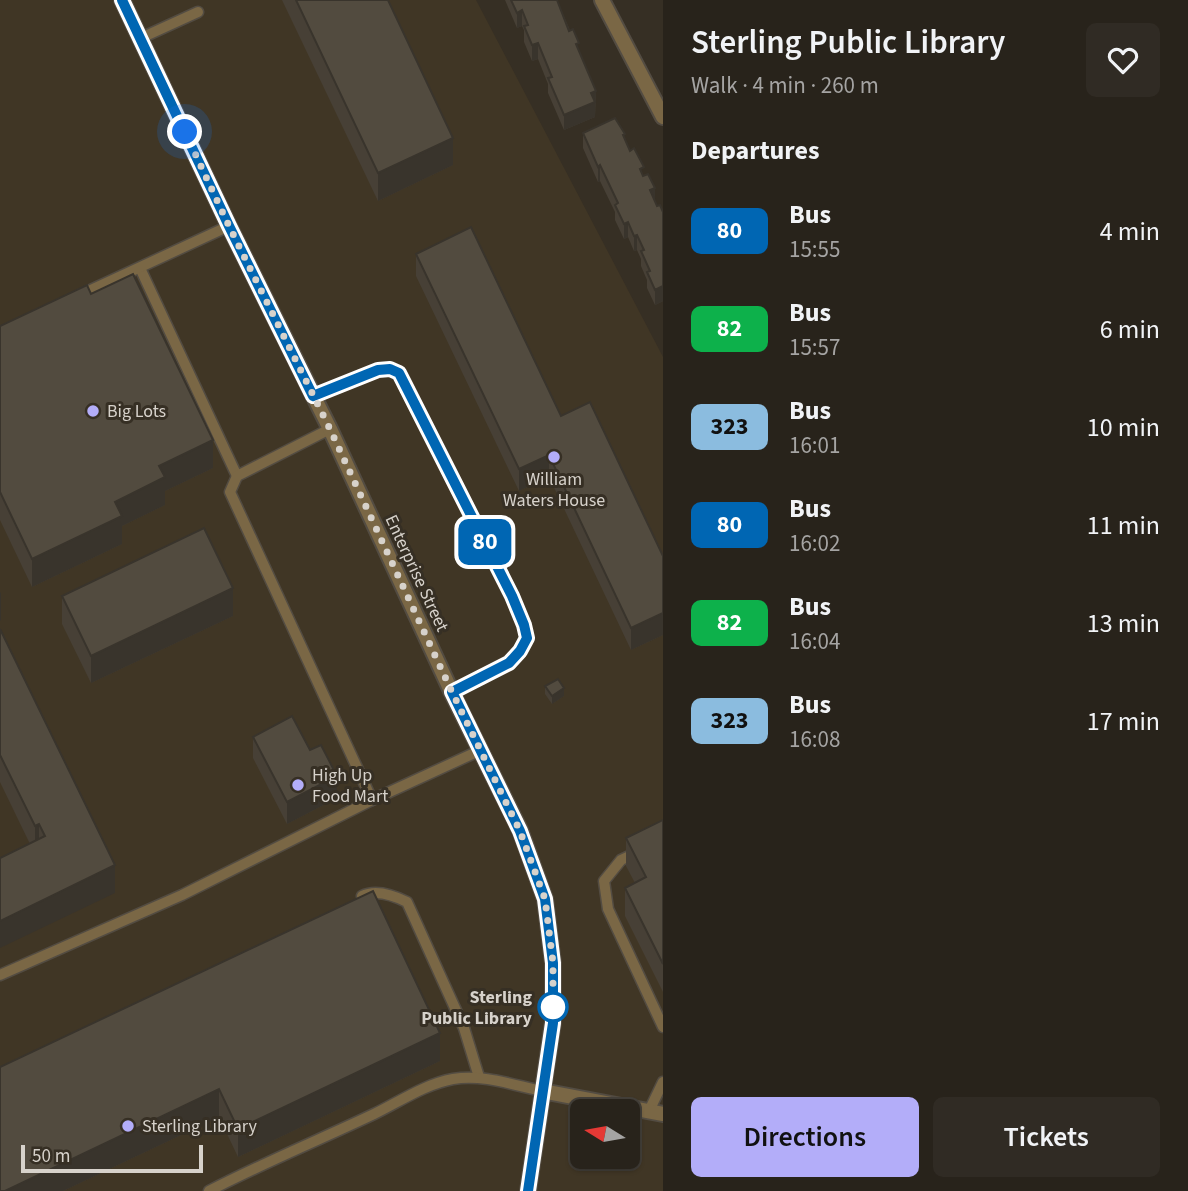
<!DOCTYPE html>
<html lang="en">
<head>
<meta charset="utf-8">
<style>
	:root { --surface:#28231b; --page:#302b24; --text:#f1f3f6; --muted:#a5a4a3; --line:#44403a; --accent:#b3adf9 }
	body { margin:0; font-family:"Source Sans 3",sans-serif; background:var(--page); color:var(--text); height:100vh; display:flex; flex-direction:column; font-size:26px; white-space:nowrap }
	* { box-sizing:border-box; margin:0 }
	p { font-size:23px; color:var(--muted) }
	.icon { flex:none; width:38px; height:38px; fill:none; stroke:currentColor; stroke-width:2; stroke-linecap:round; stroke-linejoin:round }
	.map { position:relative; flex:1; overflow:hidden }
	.drawer { display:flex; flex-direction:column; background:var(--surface); width:525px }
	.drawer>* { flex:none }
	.badge { padding:0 14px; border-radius:10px; font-size:24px; line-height:46px }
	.needle { width:46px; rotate:281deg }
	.controls { position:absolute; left:570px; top:1099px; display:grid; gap:14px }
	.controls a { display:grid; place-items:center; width:70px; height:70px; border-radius:10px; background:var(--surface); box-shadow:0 2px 5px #0004,0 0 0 2px var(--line); font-size:35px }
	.scale { position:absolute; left:21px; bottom:18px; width:182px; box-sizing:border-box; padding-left:7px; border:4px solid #d7d2cb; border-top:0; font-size:19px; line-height:24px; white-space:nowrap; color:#d7d2cb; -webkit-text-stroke:5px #362f24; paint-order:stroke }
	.you { position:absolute; width:35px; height:35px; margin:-18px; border:5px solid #fff; border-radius:50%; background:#1a73e8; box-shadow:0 0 0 10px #1a73e833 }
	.map>.badge { position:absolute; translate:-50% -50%; box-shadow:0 0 0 4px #fff }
	h2 { padding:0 28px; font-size:26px; line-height:63px }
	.round { display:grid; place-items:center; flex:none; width:74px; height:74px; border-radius:10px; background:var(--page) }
	.head { display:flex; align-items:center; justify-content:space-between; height:119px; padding:0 28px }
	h1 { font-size:33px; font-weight:600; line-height:52px }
	.primary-button { display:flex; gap:14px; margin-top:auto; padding:14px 28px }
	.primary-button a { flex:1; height:80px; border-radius:10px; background:var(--accent); color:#111; font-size:28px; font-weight:600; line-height:80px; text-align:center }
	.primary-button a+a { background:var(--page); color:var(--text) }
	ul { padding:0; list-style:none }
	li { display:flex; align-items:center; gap:21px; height:98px; padding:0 28px }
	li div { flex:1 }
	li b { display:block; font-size:26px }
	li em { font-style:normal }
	li .badge { min-width:77px; font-weight:700; text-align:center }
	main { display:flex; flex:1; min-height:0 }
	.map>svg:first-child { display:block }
	.built { fill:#403625; fill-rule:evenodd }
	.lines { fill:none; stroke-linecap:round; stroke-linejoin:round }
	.lane-casing { stroke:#534c42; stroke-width:13 }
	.street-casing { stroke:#534c42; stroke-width:18 }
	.lane { stroke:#7a6745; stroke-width:10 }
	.street { stroke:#7a6745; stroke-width:14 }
	.wall { fill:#474036 }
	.shaded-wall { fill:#39342c }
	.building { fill:#524b3f; stroke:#39342c; stroke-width:2 }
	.line-casing { stroke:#fff; stroke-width:16 }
	.line { stroke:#0066b3; stroke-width:10 }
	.walk { stroke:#d7d2cb; stroke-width:7; stroke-dasharray:0 12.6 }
	.poi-dot { fill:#b3adf9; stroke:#362f24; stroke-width:2.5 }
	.stop-dot { fill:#fff; stroke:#0066b3; stroke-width:3.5 }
	.labels { text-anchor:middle; stroke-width:6; stroke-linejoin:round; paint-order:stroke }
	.poi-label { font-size:18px; fill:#d7d2cb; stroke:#362f24; text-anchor:start }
	.street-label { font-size:18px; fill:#d7d2cb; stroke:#362f24 }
	.stop-label { font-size:18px; font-weight:bold; fill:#d7d2cb; stroke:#362f24; text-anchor:end }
</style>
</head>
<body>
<main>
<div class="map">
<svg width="663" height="1191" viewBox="0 0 663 1191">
	<rect width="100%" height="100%" fill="#362f24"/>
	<!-- built -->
	<path class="built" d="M0 0H476L663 357V1191H0ZM583 1111H628V1157H583Z"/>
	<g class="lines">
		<!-- lane casing -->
		<g class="lane-casing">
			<g id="lane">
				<path d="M141 38 198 12"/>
				<path d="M140 268 237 476"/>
				<path d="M80 295 229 226"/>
				<path d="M313 395 378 370 390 369 399 373 512 596 524 625 527 638 520 651 509 663 452 693"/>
				<path d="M330 429 237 476 230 492 372 800"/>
				<path d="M636 853 621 860 604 881 608 909 663 1027"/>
				<path d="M362 896C376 889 393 895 407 902L464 1028 479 1077"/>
				<path d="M0 975 182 895 372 800 481 750"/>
				<path d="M649 1111 663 1082"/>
				<path d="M209 1191C263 1163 319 1140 374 1114 399 1102 425 1084 453 1079 483 1074 513 1085 542 1091"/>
			</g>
		</g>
		<!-- street casing -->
		<g class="street-casing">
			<g id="street">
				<path d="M122 0 229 226 330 429 452 693 520 830 545 899 553 963V1022L528 1191"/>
				<path d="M602 0 663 117"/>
				<path d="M542 1091 663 1114"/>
			</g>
		</g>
		<!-- lane -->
		<use href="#lane" class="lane"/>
		<!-- street -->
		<use href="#street" class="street"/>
	</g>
	<!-- wall -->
	<g class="wall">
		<path d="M282 0H388L453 165 378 201Z"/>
		<path d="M505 0H557L596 91 595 117 564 130 548 93V84L538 59 532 61 524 42V30L522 26 517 28Z"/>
		<path d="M583 133 625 140 657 206 663 212V301L655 305 647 288V280L641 266V259L637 250 634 251 628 237 624 239 615 220V212L600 181 598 182 583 148Z"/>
		<path d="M416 254 561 416 663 556V635L631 650 549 477 519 491 416 276Z"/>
		<path d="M91 294 213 468 165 491V505L122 526V544L32 587 0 520V326Z"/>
		<path d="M62 596 233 616 91 683 62 624Z"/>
		<path d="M0 629 115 893 30 844 0 782Z"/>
		<path d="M545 686 564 696 552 704 545 694Z"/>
		<path d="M253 737 310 750 337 798 287 824 253 758Z"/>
		<path d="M663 820V992L625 916V888L635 883 626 866V838Z"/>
		<path d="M440 1061 238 1157 219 1117 63 1191H0V1067Z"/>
	</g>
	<!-- shaded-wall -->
	<g class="shaded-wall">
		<path d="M522 10V26L517 28V13Z"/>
		<path d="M538 43V59L532 61V45Z"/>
		<path d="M596 91 595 117 564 130V115L591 93Z"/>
		<path d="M453 138V165L378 201V173Z"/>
		<path d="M600 165V181L598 182V167Z"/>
		<path d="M655 188V204L650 190Z"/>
		<path d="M628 222V237L624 239V224Z"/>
		<path d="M637 235V250L634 251V236Z"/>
		<path d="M663 286V301L655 305V290Z"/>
		<path d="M213 440V468L165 491V505L122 526V544L32 587V559L159 466Z"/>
		<path d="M549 455V477L519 491V469Z"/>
		<path d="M233 588V616L91 683V656Z"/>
		<path d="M1 592V620L0 621V593Z"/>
		<path d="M663 613V635L631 650V628Z"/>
		<path d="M564 688V696L552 704V696Z"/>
		<path d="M337 776V798L287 824V802Z"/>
		<path d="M39 824V852L35 854V826Z"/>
		<path d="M115 865V893L0 948V921Z"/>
		<path d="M440 1033V1061L238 1157V1129Z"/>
		<path d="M219 1089V1117L63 1191H5Z"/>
	</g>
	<!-- building -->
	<g class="building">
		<path d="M296 0H388L453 138 378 173Z"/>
		<path d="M511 0H557L569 31 573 29 579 43 576 44 596 91 591 93 595 102 564 115 548 78 552 77 538 43 532 45 524 26 528 25 522 10 517 13Z"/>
		<path d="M615 118 625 134 623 135 630 151 634 148 644 167 640 169 643 176 648 174 655 188 650 190 657 206 660 205 663 212V286L655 290 647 272 650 271 641 251 644 250 637 235 634 236 628 222 624 224 615 205 618 203 600 165 598 167 583 133Z"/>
		<path d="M471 227 561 416 590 402 663 556V613L631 628 549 455 519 469 416 254Z"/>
		<path d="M133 274 213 440 159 466 165 477 115 502 122 516 32 559 0 492V326L87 285 91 294Z"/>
		<path d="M204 528 233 588 91 656 62 596Z"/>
		<path d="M0 629 115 865 0 921V858L45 836 39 824 35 826 0 755Z"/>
		<path d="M558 679 564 688 552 696 545 686Z"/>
		<path d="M292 716 310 750 321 745 337 776 287 802 253 737Z"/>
		<path d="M663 820V964L625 888 646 877 626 838Z"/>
		<path d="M373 891 440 1033 238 1129 219 1089 5 1191H0V1067Z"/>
	</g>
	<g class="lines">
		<!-- line casing -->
		<g class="line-casing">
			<path id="line" d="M122 0 229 226 313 396 378 370 390 369 399 373 512 596 524 625 527 638 520 651 509 663 452 692 520 831 545 899 553 963V1023L528 1191"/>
		</g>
		<!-- line -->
		<use href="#line" class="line"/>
		<!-- walk -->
		<path class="walk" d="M185 132 229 226 330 429 452 692 520 831 545 899 553 963V1007"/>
	</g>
	<!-- markers -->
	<g class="poi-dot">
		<circle cx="93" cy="411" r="7"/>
		<circle cx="554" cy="457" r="7"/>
		<circle cx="298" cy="785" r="7"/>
		<circle cx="128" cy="1126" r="7"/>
	</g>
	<circle class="stop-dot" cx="553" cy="1007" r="14"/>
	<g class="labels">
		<!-- poi labels -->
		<g class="poi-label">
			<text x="107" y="417">Big Lots</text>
			<text x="554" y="485" text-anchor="middle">William<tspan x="554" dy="21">Waters House</tspan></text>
			<text x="312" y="781">High Up<tspan x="312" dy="21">Food Mart</tspan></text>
			<text x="142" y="1132">Sterling Library</text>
		</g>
		<!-- street labels -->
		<g class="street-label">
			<text transform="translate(417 573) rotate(65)" y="6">Enterprise Street</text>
		</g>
		<!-- stop labels -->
		<g class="stop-label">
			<text x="532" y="1003">Sterling<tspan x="532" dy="21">Public Library</tspan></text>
		</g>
	</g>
</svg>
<div class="controls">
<a><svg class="needle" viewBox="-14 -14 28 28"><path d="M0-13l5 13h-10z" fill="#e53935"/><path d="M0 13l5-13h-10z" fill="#a5a4a3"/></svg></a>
</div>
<div class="scale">50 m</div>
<div class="you" style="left:185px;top:132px"></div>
<b class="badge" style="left:485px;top:542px;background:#0066b3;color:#fff">80</b>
</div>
<section class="drawer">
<div class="head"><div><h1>Sterling Public Library</h1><p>Walk · 4 min · 260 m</p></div><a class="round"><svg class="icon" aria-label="heart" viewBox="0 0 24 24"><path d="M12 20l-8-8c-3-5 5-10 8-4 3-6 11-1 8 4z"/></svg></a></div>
<h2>Departures</h2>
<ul>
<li><span class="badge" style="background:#0066b3;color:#fff">80</span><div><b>Bus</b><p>15:55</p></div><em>4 min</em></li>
<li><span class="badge" style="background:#0db14b;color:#fff">82</span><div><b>Bus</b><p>15:57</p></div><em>6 min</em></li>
<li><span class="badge" style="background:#8bbcdf;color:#111">323</span><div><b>Bus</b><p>16:01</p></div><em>10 min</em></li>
<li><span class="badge" style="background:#0066b3;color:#fff">80</span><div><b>Bus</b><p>16:02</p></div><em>11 min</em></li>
<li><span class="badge" style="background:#0db14b;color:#fff">82</span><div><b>Bus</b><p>16:04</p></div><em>13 min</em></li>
<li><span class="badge" style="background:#8bbcdf;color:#111">323</span><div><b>Bus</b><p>16:08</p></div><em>17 min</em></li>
</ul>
<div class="primary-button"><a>Directions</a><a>Tickets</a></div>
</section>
</main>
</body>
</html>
